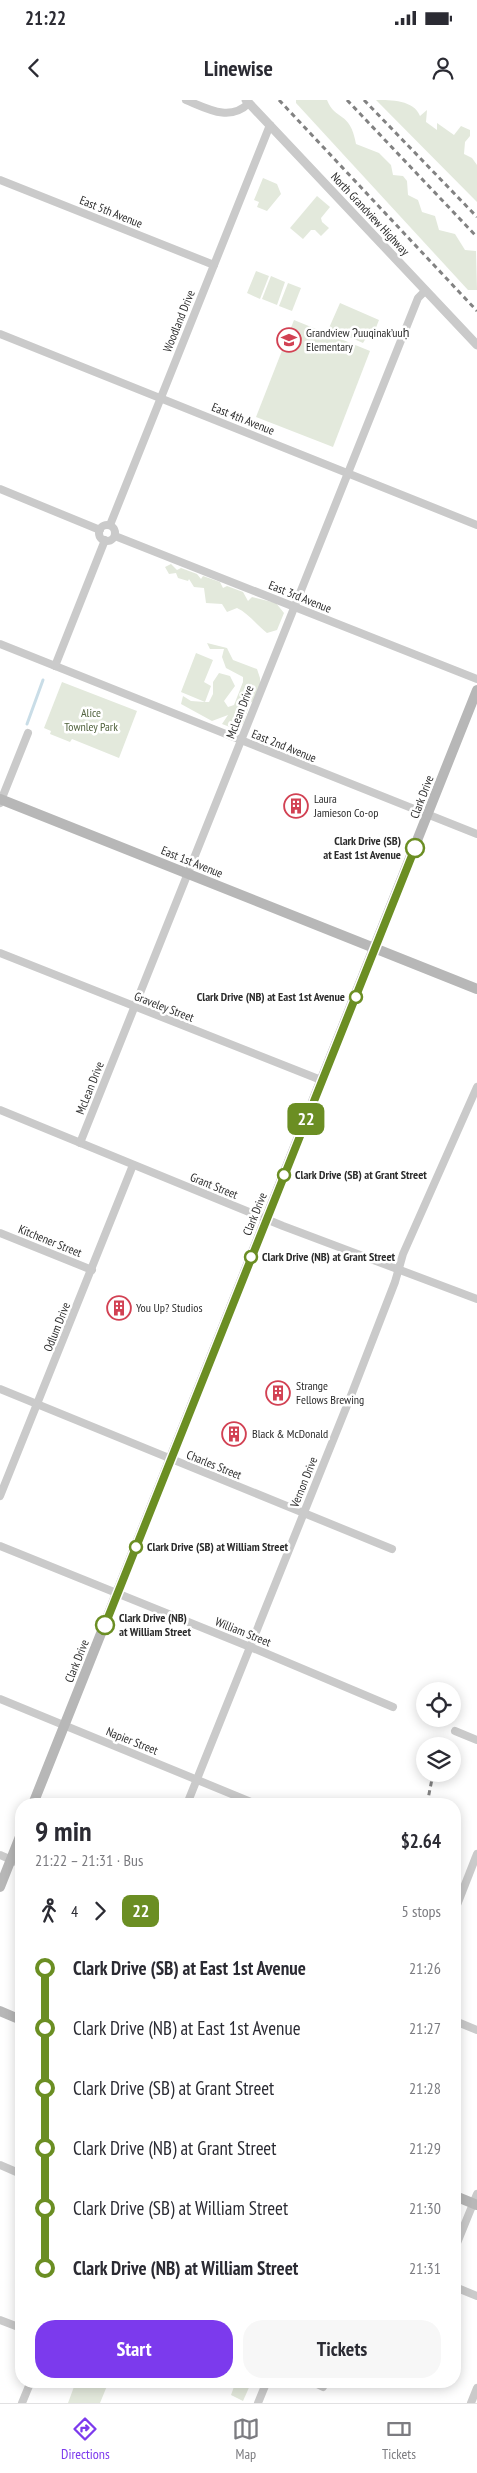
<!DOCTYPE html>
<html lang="en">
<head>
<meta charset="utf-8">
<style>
	:root { --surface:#fff; --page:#f7f7f7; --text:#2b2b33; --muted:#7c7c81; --line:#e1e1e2; --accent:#7c3aed }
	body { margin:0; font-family:"PT Sans Narrow",sans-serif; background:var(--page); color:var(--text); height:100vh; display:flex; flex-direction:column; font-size:19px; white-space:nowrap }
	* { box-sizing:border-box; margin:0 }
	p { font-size:16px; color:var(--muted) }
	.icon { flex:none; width:28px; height:28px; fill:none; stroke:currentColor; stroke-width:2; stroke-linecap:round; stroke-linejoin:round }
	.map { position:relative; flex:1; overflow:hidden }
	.details { position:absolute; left:15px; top:1698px; width:446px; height:590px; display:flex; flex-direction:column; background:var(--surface); border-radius:20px; box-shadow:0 2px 12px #0003 }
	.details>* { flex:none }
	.badge { padding:0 10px; border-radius:8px; font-size:18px; line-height:32px }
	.tools { position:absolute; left:416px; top:1582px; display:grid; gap:10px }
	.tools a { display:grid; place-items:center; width:45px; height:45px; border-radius:50%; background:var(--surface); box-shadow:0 2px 12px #0003; font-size:25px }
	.map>.badge { position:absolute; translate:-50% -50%; box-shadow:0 0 0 2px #fff }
	.legs { display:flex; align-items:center; gap:8px; height:55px; padding:0 20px; font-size:16px }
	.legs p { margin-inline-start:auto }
	.summary { display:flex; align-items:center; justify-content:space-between; height:85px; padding:0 20px }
	h1 { font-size:28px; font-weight:700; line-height:38px }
	.primary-button { display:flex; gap:10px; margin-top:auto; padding:10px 20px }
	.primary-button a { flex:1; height:58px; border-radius:20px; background:var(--accent); color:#fff; font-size:20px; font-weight:700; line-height:58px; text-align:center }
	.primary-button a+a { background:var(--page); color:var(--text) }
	ul { padding:0 20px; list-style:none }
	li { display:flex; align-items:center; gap:18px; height:60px; font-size:19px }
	li i { display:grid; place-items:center; width:8px; height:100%; margin:0 6px; background:currentColor }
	li i::after { content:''; width:12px; height:12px; margin:-6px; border:4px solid; border-radius:50%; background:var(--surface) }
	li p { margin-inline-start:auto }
	li:first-child i { background:linear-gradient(#0000 50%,currentColor 0) }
	li:last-child i { background:linear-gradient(currentColor 50%,#0000 0) }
	.status { display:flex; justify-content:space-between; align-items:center; height:35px; padding:0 25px; background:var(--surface); direction:ltr }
	.status svg { height:14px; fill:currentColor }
	header { display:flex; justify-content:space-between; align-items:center; height:65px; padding:0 20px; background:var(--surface); font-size:22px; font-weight:700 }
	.menu { display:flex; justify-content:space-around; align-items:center; height:70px; border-top:1px solid var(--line); background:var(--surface); font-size:14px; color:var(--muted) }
	.menu a { display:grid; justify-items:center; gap:2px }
	.menu .active { color:var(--accent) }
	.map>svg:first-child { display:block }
	.green { fill:#e3e9dc }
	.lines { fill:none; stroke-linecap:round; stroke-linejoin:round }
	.stream { stroke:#c9dde7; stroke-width:3 }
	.minor { stroke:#cacaca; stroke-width:8 }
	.tertiary { stroke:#cacaca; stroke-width:9 }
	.secondary { stroke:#b7b7b7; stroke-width:10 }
	.rail { stroke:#828282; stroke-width:3; stroke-dasharray:5 4; stroke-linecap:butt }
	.line-1-casing { stroke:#fff; stroke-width:11 }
	.line-1 { stroke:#6b8e23; stroke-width:8 }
	.stop-1-dot { fill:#fff; stroke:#6b8e23; stroke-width:2.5 }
	.labels { text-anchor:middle; stroke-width:5; stroke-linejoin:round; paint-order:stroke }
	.street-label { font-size:12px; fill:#2d2d2d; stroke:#fff }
	.poi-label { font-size:12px; fill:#2d2d2d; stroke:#fff; text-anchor:start }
	.park-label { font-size:12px; fill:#52633f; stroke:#fff }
	.stop-label { font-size:12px; font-weight:bold; fill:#2d2d2d; stroke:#fff; text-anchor:start }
</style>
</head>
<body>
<div class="status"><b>21:22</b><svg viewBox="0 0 49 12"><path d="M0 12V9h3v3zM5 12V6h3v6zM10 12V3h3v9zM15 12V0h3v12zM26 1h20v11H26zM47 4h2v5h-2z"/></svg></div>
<header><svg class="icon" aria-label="back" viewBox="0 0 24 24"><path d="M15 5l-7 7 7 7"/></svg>Linewise<svg class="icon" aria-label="person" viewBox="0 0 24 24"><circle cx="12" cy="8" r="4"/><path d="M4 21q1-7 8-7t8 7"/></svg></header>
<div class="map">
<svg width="477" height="2303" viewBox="0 0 477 2303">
	<rect width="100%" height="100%" fill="#fff"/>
	<!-- green -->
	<g class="green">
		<path d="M296 0H327C335 21 350 10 356 44L379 53 391 65 393 75 403 76 407 81 408 95 418 100 422 112 435 116 439 130 455 134 465 150 476 151 477 190H468L296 3Z"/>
		<path d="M376 0C391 0 414 0 420 16L427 10 426 22 437 30V23L454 35 461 26 470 30V36L465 42 464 54 472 58 477 65V102Z"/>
		<path d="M263 78 277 84 281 94 267 111 257 107 259 102 254 100Z"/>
		<path d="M317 96 330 107 321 118 322 122 329 128 321 136 315 130H311L303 139 290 128Z"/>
		<path d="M256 171 269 176 260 199 247 193Z"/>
		<path d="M271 176 285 182 277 205 262 199Z"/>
		<path d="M288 183 301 188 292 211 279 206Z"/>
		<path d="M340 203 379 220 371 240 366 238 363 243 329 228Z"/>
		<path d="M294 220 370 251 333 347 256 317Z"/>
		<path d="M171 464 177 470 181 468 197 474 201 479 203 476 220 482 223 488 227 486 243 492 248 501 252 497 276 503 284 513 277 530 267 533C257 525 248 513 237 508L227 512 222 504 206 503 204 488 194 487 189 479 188 481 178 478 176 473 169 474 165 467Z"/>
		<path d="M207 543 227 548 233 560 257 569 260 578 261 597 250 603 243 624 235 629 222 624 228 615 212 621 181 604 183 596 191 601 205 602 181 592 196 553 213 560 204 582 211 586 205 602H209L213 594V582L219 573 230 576 235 586 224 601 228 607 234 605 243 582V577L226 568 222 557 224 549H210Z"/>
		<path d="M62 582 137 611 119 658 72 639 70 642 50 634 51 631 44 628Z"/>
		<path d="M68 2281H109L100 2303H68L75 2284Z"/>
		<path d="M236 2281 251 2283 243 2301 231 2295Z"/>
	</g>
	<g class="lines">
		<!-- stream -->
		<path class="stream" d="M27 624 43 580"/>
		<!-- minor -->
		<g class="minor">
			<path d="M186 0C208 9 230 22 249 3"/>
			<path d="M0 80 214 165"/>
			<path d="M0 234 477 425"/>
			<path d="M0 389 100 430"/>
			<path d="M110 425 270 25"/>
			<circle cx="107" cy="433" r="8"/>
			<path d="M115 436 477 579"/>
			<path d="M0 544 477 734"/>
			<path d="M55 566 105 440"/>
			<path d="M0 703 28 633"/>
			<path d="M0 853 321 980"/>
			<path d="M0 1010 283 1126 477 1199"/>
			<path d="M80 1043 418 198 425 191"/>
			<path d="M0 1133 92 1170"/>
			<path d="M0 1289 392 1449"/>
			<path d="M0 1396 133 1065"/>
			<path d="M0 1446 265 1553 393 1607"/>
			<path d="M0 1599 256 1704"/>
			<path d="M455 1631 477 1640"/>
			<path d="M187 1704 352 1293 395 1182 403 1154 477 987"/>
			<path d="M0 1755 21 1764"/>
			<path d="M455 1810 477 1754"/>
			<path d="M455 1921 477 1930"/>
			<path d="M0 2065 21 2074"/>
			<path d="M455 2148 477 2094"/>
			<path d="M455 2187 477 2196"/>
			<path d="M0 2220 21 2228"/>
			<path d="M311 2281 323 2287"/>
			<path d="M22 2303 31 2281"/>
			<path d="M258 2303 267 2281"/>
			<path d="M471 2303 477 2288"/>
		</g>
		<!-- tertiary -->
		<path class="tertiary" d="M246 0 477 245"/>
		<!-- secondary -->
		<g class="secondary">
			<path d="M0 699 477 889"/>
			<path d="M33 1704 477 590"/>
			<path d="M0 1787 21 1734"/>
			<path d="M0 1911 21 1920"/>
			<path d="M455 2096 477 2105"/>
		</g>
		<!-- rail -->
		<g class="rail">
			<path d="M279 0 477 211"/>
			<path d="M347 0 477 137"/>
			<path d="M364 0 477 117"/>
			<path d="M427 1704 433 1674"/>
		</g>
	</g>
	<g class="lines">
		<!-- line-1 casing -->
		<g class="line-1-casing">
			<path id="line-1" d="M105 1525 415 748"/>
		</g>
		<!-- line-1 -->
		<use href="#line-1" class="line-1"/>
	</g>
	<!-- icons -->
	<defs>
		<g id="school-ring" transform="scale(1.25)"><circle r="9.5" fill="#fff" stroke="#d24153" stroke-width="1.5"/><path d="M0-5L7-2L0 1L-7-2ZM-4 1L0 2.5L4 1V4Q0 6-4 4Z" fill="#d24153"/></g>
		<g id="building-ring" transform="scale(1.25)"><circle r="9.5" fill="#fff" stroke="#d24153" stroke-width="1.5"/><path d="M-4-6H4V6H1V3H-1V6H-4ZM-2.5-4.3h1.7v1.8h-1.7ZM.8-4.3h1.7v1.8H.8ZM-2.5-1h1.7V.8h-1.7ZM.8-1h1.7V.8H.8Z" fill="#d24153"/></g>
	</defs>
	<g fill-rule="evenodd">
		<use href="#school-ring" x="289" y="240"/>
		<use href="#building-ring" x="296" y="706"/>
		<use href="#building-ring" x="119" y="1208"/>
		<use href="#building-ring" x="278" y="1293"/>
		<use href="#building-ring" x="234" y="1334"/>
	</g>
	<!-- markers -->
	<g class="stop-1-dot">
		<circle cx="415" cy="748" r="9"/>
		<circle cx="356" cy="897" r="6"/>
		<circle cx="284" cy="1075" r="6"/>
		<circle cx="251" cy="1157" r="6"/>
		<circle cx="136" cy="1447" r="6"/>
		<circle cx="105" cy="1525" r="9"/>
	</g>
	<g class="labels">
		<!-- street labels -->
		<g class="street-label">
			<text transform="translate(111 112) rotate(22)" y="4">East 5th Avenue</text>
			<text transform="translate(370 114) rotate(47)" y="4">North Grandview Highway</text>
			<text transform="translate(179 221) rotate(-68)" y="4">Woodland Drive</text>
			<text transform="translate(243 319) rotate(22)" y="4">East 4th Avenue</text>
			<text transform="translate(300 497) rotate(22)" y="4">East 3rd Avenue</text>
			<text transform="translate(240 612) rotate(-69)" y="4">McLean Drive</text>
			<text transform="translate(284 646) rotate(22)" y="4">East 2nd Avenue</text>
			<text transform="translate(422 697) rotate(-69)" y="4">Clark Drive</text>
			<text transform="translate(192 762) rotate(22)" y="4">East 1st Avenue</text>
			<text transform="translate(164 907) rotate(21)" y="4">Graveley Street</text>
			<text transform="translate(90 988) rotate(-68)" y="4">McLean Drive</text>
			<text transform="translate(214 1086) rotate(22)" y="4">Grant Street</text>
			<text transform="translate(255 1114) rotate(-68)" y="4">Clark Drive</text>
			<text transform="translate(50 1141) rotate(22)" y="4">Kitchener Street</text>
			<text transform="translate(57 1227) rotate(-68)" y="4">Odlum Drive</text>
			<text transform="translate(214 1365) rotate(22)" y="4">Charles Street</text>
			<text transform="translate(304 1382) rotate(-68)" y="4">Vernon Drive</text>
			<text transform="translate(243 1532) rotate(22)" y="4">William Street</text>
			<text transform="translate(77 1561) rotate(-68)" y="4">Clark Drive</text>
			<text transform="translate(132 1641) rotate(22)" y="4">Napier Street</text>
		</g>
		<!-- poi labels -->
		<g class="poi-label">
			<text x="306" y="237">Grandview ʔuuqinak’uuḥ<tspan x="306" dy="14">Elementary</tspan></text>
			<text x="314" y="703">Laura<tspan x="314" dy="14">Jamieson Co-op</tspan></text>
			<text x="136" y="1212">You Up? Studios</text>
			<text x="296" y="1290">Strange<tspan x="296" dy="14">Fellows Brewing</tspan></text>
			<text x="252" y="1338">Black &amp; McDonald</text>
		</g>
		<!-- park labels -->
		<g class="park-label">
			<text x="91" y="617">Alice<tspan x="91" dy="14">Townley Park</tspan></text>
		</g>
		<!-- stop labels -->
		<g class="stop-label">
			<text x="401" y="745" text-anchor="end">Clark Drive (SB)<tspan x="401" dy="14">at East 1st Avenue</tspan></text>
			<text x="345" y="901" text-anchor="end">Clark Drive (NB) at East 1st Avenue</text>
			<text x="295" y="1079">Clark Drive (SB) at Grant Street</text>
			<text x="262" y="1161">Clark Drive (NB) at Grant Street</text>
			<text x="147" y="1451">Clark Drive (SB) at William Street</text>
			<text x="119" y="1522">Clark Drive (NB)<tspan x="119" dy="14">at William Street</tspan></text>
		</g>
	</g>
</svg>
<div class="tools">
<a><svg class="icon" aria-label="locate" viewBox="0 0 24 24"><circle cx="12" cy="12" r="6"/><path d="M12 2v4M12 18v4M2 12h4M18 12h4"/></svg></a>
<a><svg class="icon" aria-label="layers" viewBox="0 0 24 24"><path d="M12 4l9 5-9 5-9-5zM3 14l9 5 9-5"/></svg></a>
</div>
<b class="badge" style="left:306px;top:1019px;background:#6b8e23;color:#fff">22</b>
<section class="details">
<div class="summary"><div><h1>9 min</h1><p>21:22 – 21:31 · Bus</p></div><b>$2.64</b></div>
<div class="legs"><svg class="icon" aria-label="walk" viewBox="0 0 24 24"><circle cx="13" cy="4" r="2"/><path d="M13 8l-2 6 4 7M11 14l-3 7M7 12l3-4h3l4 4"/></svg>4<svg class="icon" aria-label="forward" viewBox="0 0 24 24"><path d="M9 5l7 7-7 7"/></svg><b class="badge" style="background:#6b8e23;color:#fff">22</b><p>5 stops</p></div>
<ul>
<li><i style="color:#6b8e23"></i><b>Clark Drive (SB) at East 1st Avenue</b><p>21:26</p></li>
<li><i style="color:#6b8e23"></i><span>Clark Drive (NB) at East 1st Avenue</span><p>21:27</p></li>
<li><i style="color:#6b8e23"></i><span>Clark Drive (SB) at Grant Street</span><p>21:28</p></li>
<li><i style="color:#6b8e23"></i><span>Clark Drive (NB) at Grant Street</span><p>21:29</p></li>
<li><i style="color:#6b8e23"></i><span>Clark Drive (SB) at William Street</span><p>21:30</p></li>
<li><i style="color:#6b8e23"></i><b>Clark Drive (NB) at William Street</b><p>21:31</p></li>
</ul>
<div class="primary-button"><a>Start</a><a>Tickets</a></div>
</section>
</div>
<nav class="menu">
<a class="active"><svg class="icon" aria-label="directions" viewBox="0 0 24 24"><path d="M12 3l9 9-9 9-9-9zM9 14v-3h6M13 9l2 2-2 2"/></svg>Directions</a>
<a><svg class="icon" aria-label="map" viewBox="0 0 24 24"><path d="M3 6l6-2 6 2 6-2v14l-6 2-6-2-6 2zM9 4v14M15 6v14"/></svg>Map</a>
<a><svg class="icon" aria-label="tickets" viewBox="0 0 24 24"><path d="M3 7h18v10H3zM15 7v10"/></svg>Tickets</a>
</nav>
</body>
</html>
